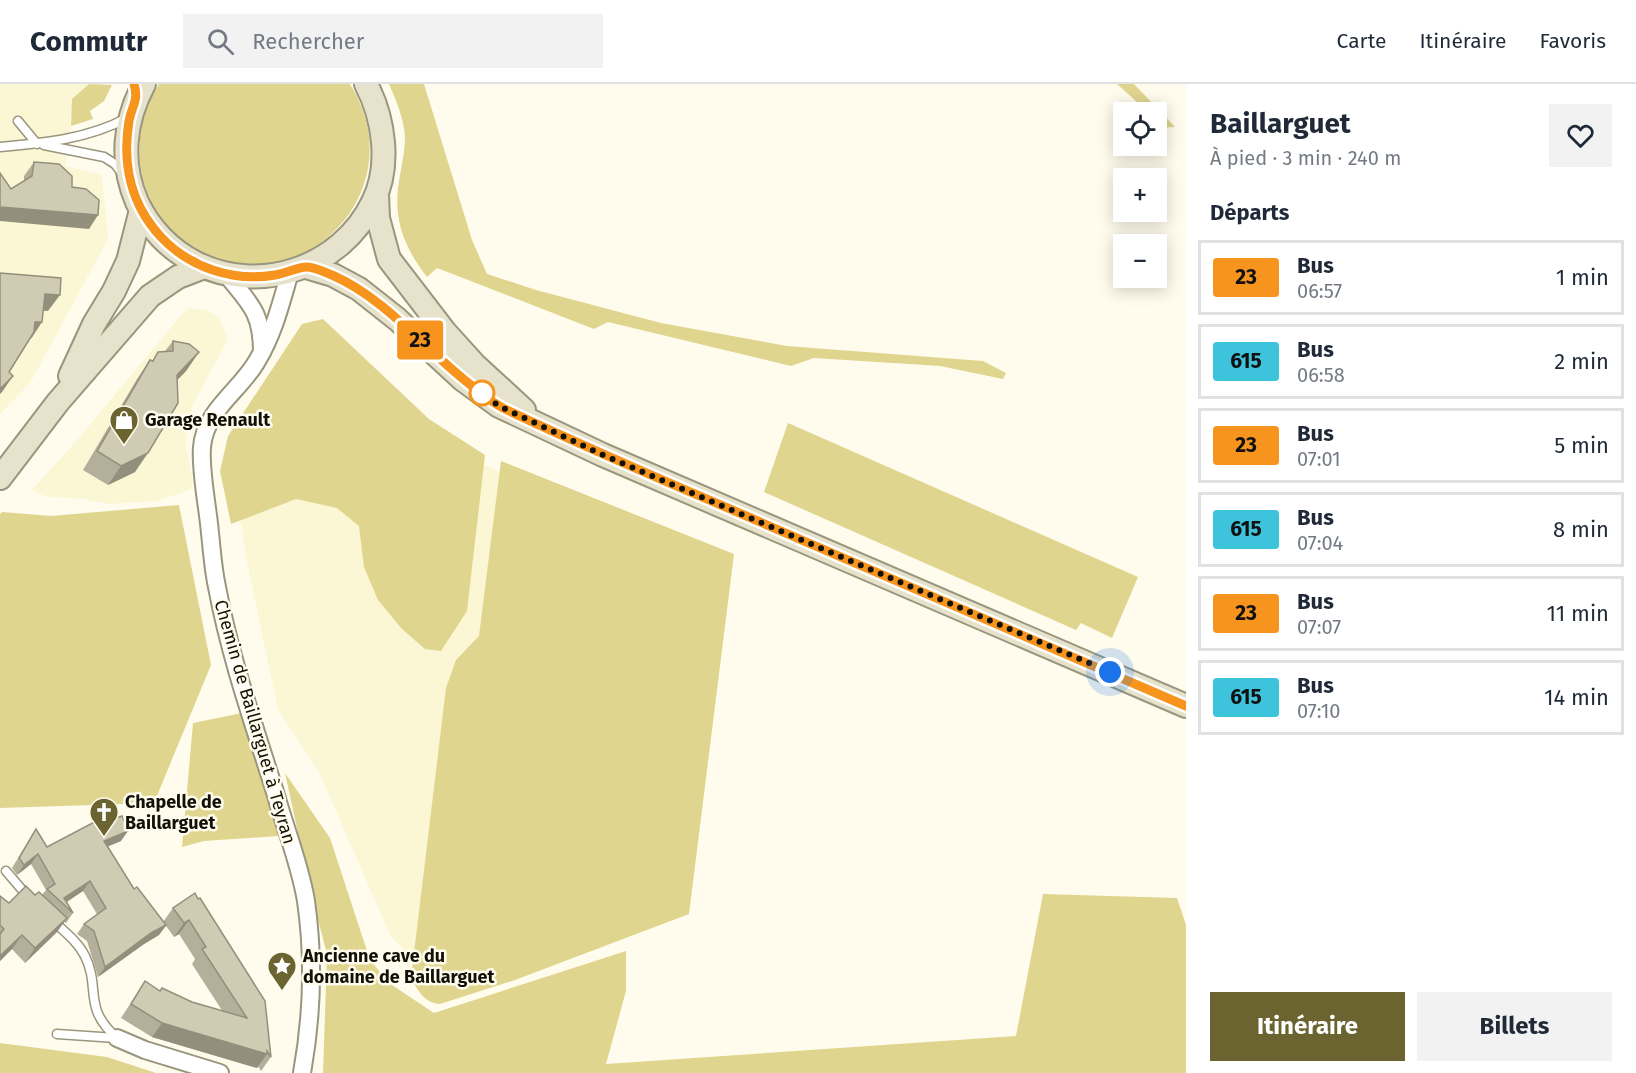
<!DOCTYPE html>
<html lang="fr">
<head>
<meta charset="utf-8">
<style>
	:root { --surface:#fff; --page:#f2f2f3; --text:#1f2937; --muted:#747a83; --line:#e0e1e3; --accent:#6c6430 }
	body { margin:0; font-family:"Fira Sans",sans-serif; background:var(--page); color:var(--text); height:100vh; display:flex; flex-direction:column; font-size:22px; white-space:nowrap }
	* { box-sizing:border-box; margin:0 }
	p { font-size:20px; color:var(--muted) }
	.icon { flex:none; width:33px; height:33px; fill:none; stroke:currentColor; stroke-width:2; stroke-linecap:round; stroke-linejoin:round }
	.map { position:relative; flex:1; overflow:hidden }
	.sheet { display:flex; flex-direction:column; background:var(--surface); width:450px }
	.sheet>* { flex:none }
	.badge { padding:0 12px; border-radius:4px; font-size:21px; line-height:39px }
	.buttons { position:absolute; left:1113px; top:18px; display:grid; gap:12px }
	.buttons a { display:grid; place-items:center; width:54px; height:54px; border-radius:0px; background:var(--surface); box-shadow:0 3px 15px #0003; font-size:30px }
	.you { position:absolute; width:30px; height:30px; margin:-15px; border:4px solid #fff; border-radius:50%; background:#1a73e8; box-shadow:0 0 0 9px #1a73e833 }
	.map>.badge { position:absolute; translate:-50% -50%; box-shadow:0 0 0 3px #fff }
	h2 { padding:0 24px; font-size:22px; line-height:54px }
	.round { display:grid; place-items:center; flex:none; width:63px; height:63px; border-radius:0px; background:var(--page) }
	.headline { display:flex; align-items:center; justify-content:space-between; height:102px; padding:0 24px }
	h1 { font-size:28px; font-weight:700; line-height:45px }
	.cta { display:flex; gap:12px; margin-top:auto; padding:12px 24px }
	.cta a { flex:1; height:69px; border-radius:0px; background:var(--accent); color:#fff; font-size:24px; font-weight:700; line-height:69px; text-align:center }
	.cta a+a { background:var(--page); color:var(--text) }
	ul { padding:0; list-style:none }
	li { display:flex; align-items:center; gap:18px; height:75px; margin:0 12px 9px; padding:0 12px; border:3px solid var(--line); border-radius:0px }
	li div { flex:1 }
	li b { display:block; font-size:22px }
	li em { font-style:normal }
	li .badge { min-width:66px; font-weight:700; text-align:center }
	header { display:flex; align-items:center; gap:36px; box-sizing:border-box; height:84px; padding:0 30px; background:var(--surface); border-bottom:2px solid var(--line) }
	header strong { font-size:28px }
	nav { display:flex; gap:33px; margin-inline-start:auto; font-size:21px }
	.search { width:420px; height:54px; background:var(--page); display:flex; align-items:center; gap:15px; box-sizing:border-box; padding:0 21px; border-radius:0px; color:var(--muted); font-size:22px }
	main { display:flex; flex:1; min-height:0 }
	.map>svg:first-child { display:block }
	.built { fill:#fbf6d3 }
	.green { fill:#e0d58e }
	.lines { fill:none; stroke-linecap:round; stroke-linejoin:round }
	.lane-casing { stroke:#99967d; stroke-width:11 }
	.street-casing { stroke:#99967d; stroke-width:20 }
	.secondary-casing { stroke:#99967d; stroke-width:26 }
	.lane { stroke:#fff; stroke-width:8 }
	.street { stroke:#fff; stroke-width:16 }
	.secondary { stroke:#e6e2cb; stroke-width:22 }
	.wall { fill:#b3af9a }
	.shaded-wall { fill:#928f7d }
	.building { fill:#d0ccb3; stroke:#928f7d; stroke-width:1.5 }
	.line-casing { stroke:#fff; stroke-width:14 }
	.line { stroke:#f7941d; stroke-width:9 }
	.walk { stroke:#121108; stroke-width:6; stroke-dasharray:0 10.8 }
	.stop-dot { fill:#fff; stroke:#f7941d; stroke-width:3 }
	.labels { text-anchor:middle; stroke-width:5; stroke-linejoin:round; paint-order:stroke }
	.poi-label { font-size:18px; font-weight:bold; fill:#121108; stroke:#fffced; text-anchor:start }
	.street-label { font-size:18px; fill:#121108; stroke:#fffced }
</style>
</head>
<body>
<header>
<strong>Commutr</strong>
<div class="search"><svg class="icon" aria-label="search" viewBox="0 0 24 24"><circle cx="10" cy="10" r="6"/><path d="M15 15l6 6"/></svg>Rechercher</div>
<nav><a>Carte</a><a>Itinéraire</a><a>Favoris</a></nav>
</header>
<main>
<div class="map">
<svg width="1186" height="989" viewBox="0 0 1186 989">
	<rect width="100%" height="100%" fill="#fffced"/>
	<!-- built -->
	<g class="built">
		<path d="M0 0H89L72 16 71 42 65 82 102 91 108 155 30 299 0 330Z"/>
		<path d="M189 224 207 226 219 234 226 249 227 257 193 320 191 329 185 357 193 398 190 406 156 417 109 420 83 415 44 412 32 406 79 354 183 229Z"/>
		<path d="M473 376 718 484 436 900 390 851 320 690 278 626 246 473 235 401Z"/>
	</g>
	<!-- green -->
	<g class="green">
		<path d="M89 0 112 1 104 17 90 27 93 35 71 42 72 15Z"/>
		<path d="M159 0H350C419 109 293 232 186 158 164 143 147 117 142 91 136 60 140 27 159 0Z"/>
		<path d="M389 0H424L472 156 487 190 536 206 661 239 787 262 983 277 1006 289 1003 295 940 282 814 274 791 282 608 238 594 245 437 184 427 193C406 166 394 139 398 104 400 87 405 70 405 53 404 35 396 16 389 0Z"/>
		<path d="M1117 0H1134L1175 43 1157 44 1156 28H1148Z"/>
		<path d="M323 235 429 335 485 371 467 527 441 567 425 565 402 545 378 516 364 483 359 442 337 424 296 415 231 440 220 387 228 352 302 240Z"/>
		<path d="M788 339 1138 493 1112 554 1081 539 1076 546 764 408Z"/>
		<path d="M501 377 734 470 689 830 515 896 440 920C424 919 418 906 411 894L446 604 456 576 479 552Z"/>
		<path d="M179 421 211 581 154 719 0 724V430L2 428 51 432Z"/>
		<path d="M242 629 254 672 279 752 204 757 182 763 193 639Z"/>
		<path d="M285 689 330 754 370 876 389 899 434 929 626 867V907L606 980 1016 952 1043 810 1177 814 1186 841V989H323L327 870 311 809Z"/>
		<path d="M0 959 107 973 156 989H0Z"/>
	</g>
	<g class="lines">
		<!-- lane casing -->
		<g class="lane-casing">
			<g id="lane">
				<path d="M18 37 37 60"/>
				<path d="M44 61 104 73 115 80 122 89"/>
				<path d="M0 63C44 59 88 55 127 34"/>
				<path d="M6 787 29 814"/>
				<path d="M53 837C65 848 78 858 85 872 101 905 82 923 117 954"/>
				<path d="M57 950 116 954"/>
			</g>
		</g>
		<!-- street casing -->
		<g class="street-casing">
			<g id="street">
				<path d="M290 188C281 219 274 249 257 277 240 307 205 326 202 363 200 388 208 424 210 449 212 467 213 485 217 503 230 573 254 641 275 708 285 744 300 780 306 817 314 873 312 933 302 989"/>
				<path d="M226 190C250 220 262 228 262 268"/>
				<path d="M117 954 145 966 220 989"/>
			</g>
		</g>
		<!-- secondary casing -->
		<g class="secondary-casing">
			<g id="secondary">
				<path d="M144 0C124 37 120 79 137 118 149 144 170 166 196 179 260 211 341 184 373 118 391 82 384 34 366 0"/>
				<path d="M377 110 378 134 389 175 445 248 474 280 524 326"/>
				<path d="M306 183 333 191 359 205 397 235 462 295 499 322 603 371 1186 622"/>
				<path d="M70 292 94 240 114 207 128 177 141 126"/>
				<path d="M0 394 58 318 150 212 178 193 204 183"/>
			</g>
		</g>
		<!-- lane -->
		<use href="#lane" class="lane"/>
		<!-- street -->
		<use href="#street" class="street"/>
		<!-- secondary -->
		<use href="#secondary" class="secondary"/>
	</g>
	<!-- wall -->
	<g class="wall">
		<path d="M34 78 72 103 89 145 11 105 24 97V92Z"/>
		<path d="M173 257 199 268 186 287 177 296 135 388 108 401 83 386 137 295 150 276 152 277 158 268 165 267Z"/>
		<path d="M104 738 121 757 108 762 134 805 163 838 173 824 195 809 271 973 261 987 258 982 257 984 152 953 121 934 145 897 160 907 192 918 223 928 192 880 195 875 179 850 174 853 166 842 159 851 144 860 98 893 87 857 77 850 84 840 97 830 83 807 67 818 73 829 66 839 64 838 57 848 25 879 12 865 0 877V812L9 819 35 811H42L46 806 31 780 17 791 12 784 36 745 47 763Z"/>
	</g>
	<!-- shaded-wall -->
	<g class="shaded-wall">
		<path d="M1 123 98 131 89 145 0 137Z"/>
		<path d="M45 210 60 211 48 227 33 226Z"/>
		<path d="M35 238H42L31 255Z"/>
		<path d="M199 268 186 287 164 310 177 291Z"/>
		<path d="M13 292 2 308 0 310V305Z"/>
		<path d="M148 369 135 388 108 401 121 382Z"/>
		<path d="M128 747 121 757 97 767 104 757Z"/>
		<path d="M38 770 31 780 17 791 24 781Z"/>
		<path d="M90 797 83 807 63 820 64 814Z"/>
		<path d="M67 834 57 848 25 879 35 864Z"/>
		<path d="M189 836 179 850 174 853 184 839Z"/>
		<path d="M166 841 159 851 144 860 98 893 105 883 151 849Z"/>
		<path d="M22 851 12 865 0 877V872Z"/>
		<path d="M162 939 267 970 257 984 152 953Z"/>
	</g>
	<!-- building -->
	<g class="building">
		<path d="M34 78 59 80 72 92V103L86 105 99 116 98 131 1 123 0 137V89L11 105 32 92Z"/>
		<path d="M0 189 61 194 60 211 45 210 42 238H35L34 248 9 288 13 292 0 305Z"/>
		<path d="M173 257 189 260 199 268 177 291 178 319 148 369 121 382 97 367 150 276 153 277 158 268 173 267Z"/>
		<path d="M122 732 128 747 104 757 134 805 137 803 166 841 151 849 105 883 94 847 84 840 106 824 90 797 64 814 73 829 47 805 55 800 38 770 24 781 19 774 36 745 47 763 102 734 104 738Z"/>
		<path d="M26 802 35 811 39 808 67 834 35 864 22 851 0 872V850L4 845 0 841V812L9 819Z"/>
		<path d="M195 809 198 815 200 814 265 917 271 973 267 967V970L162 939 131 920 145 897 160 907 162 904 192 918 247 934 202 865 206 863 189 836 184 839 173 824Z"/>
	</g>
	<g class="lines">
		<!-- line casing -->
		<g class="line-casing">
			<path id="line" d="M134 0C139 17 132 21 129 37 122 80 131 121 161 153 190 184 234 198 275 191 285 190 297 183 307 183 314 183 325 188 332 191 389 216 427 269 476 305 485 312 493 319 503 324 582 362 663 396 744 431 891 495 1039 557 1186 622"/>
		</g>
		<!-- line -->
		<use href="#line" class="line"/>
		<!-- walk -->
		<path class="walk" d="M482 309 480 308 499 322 603 371 1110 588"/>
	</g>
	<!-- icons -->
	<defs>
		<g id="shop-pin" transform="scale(1.5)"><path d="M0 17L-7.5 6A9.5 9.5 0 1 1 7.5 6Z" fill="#6c6430" stroke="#fffced"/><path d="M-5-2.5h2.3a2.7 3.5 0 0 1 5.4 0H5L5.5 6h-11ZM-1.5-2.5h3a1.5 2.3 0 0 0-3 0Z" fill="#fff"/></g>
		<g id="church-pin" transform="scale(1.5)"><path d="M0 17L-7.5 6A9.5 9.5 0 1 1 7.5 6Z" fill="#6c6430" stroke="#fffced"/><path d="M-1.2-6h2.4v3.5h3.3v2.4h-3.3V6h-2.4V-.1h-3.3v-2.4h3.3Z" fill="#fff"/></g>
		<g id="sight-pin" transform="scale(1.5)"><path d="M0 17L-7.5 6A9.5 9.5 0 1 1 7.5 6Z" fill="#6c6430" stroke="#fffced"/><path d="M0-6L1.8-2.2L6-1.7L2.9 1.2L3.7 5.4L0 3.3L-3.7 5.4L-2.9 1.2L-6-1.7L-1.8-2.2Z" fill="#fff"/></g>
	</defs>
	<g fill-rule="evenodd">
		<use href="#shop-pin" x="124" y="336"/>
		<use href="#church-pin" x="104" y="728"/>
		<use href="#sight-pin" x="282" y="882"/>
	</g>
	<!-- markers -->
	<circle class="stop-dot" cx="482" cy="309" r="12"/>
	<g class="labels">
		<!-- poi labels -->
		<g class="poi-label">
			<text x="145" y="342">Garage Renault</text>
			<text x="125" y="724">Chapelle de<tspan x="125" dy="21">Baillarguet</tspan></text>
			<text x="303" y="878">Ancienne cave du<tspan x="303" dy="21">domaine de Baillarguet</tspan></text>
		</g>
		<!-- street labels -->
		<g class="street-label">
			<text transform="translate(255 638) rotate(74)" y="6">Chemin de Baillarguet à Teyran</text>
		</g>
	</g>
</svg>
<div class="buttons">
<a><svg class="icon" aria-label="locate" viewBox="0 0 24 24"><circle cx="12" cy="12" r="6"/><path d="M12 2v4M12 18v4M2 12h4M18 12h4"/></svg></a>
<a>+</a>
<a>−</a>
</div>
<div class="you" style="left:1110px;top:588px"></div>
<b class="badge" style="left:420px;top:256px;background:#f7941d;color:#111">23</b>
</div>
<section class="sheet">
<div class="headline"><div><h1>Baillarguet</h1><p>À pied · 3 min · 240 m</p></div><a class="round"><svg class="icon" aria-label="heart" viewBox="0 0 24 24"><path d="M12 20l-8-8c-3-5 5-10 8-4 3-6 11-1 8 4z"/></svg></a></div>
<h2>Départs</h2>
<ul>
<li><span class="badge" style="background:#f7941d;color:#111">23</span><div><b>Bus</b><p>06:57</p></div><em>1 min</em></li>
<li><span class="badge" style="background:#3dc4dc;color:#111">615</span><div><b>Bus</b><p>06:58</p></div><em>2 min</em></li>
<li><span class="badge" style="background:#f7941d;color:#111">23</span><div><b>Bus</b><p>07:01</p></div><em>5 min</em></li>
<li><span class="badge" style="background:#3dc4dc;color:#111">615</span><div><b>Bus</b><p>07:04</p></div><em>8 min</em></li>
<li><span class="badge" style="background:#f7941d;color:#111">23</span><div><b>Bus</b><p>07:07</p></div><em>11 min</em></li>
<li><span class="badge" style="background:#3dc4dc;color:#111">615</span><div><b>Bus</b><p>07:10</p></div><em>14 min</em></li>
</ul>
<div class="cta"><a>Itinéraire</a><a>Billets</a></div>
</section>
</main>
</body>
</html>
